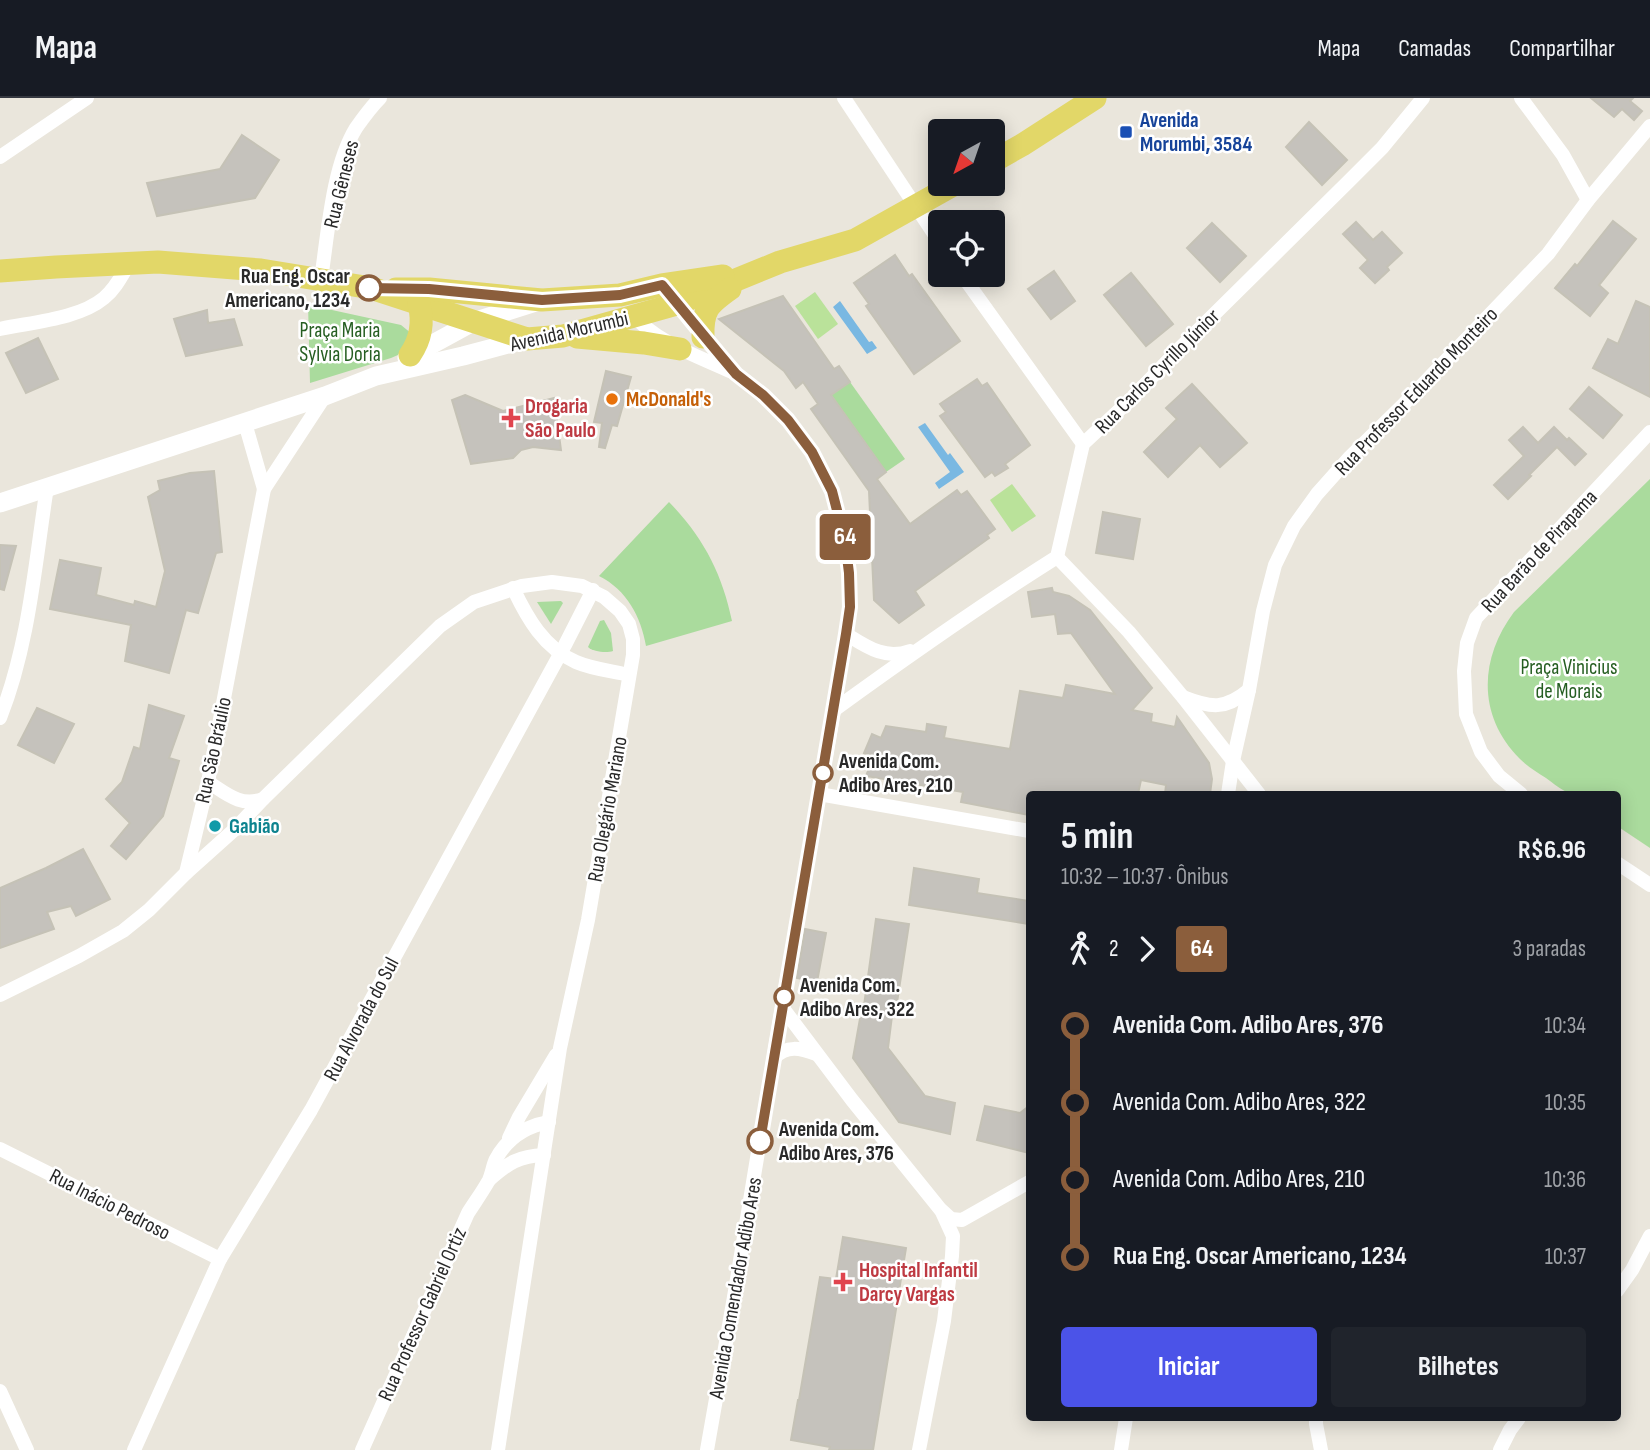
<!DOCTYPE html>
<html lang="pt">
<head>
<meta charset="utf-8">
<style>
	:root { --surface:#171b24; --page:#20242c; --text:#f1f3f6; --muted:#9ea1a6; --line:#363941; --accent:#4b53e8 }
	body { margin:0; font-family:"Sofia Sans Condensed",sans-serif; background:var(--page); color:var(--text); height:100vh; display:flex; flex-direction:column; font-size:26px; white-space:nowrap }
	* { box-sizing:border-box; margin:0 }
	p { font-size:23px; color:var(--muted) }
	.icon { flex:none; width:38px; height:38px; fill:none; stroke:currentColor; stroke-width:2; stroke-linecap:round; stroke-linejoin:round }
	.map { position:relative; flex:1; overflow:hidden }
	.details { position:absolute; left:1026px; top:693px; width:595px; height:630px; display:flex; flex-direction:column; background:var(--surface); border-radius:7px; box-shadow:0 4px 18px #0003 }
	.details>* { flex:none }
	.badge { padding:0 14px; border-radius:5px; font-size:24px; line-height:46px }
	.needle { width:46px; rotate:220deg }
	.controls { position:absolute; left:928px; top:21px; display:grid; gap:14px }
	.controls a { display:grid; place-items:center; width:77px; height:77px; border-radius:7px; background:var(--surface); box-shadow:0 4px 18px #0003; font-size:35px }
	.map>.badge { position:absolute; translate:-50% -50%; box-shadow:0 0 0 4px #fff }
	.legs { display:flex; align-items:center; gap:10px; height:77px; padding:0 35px; font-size:23px }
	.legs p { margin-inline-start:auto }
	.headline { display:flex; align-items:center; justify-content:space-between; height:119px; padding:0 35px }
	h1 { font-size:38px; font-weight:700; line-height:52px }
	.primary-button { display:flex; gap:14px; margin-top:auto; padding:14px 35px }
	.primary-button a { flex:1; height:80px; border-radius:7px; background:var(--accent); color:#fff; font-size:28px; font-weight:700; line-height:80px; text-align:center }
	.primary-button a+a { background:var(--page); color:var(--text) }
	ul { padding:0 35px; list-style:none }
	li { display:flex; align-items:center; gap:24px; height:77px; font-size:26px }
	li i { display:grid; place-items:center; width:10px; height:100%; margin:0 9px; background:currentColor }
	li i::after { content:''; width:18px; height:18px; margin:-9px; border:5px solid; border-radius:50%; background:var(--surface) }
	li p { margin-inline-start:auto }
	li:first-child i { background:linear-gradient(#0000 50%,currentColor 0) }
	li:last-child i { background:linear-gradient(currentColor 50%,#0000 0) }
	header { display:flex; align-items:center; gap:42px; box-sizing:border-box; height:98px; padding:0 35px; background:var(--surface); border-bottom:2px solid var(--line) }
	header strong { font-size:33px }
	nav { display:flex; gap:38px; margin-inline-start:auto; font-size:24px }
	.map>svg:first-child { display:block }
	.green { fill:#aadb9d }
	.pitch { fill:#bae29a }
	.water { fill:#79b8e2 }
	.building { fill:#c5c2bc; stroke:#c5c2b6; stroke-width:2 }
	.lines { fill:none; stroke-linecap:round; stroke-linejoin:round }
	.minor { stroke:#fff; stroke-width:14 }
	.secondary { stroke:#fff; stroke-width:19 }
	.primary { stroke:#e2d768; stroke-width:23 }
	.line-1-casing { stroke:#fff; stroke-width:16 }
	.line-1 { stroke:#8b5e3c; stroke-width:10 }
	.transit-dot { fill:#1a4fb4; stroke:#fff; stroke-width:2.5 }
	.stop-1-dot { fill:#fff; stroke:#8b5e3c; stroke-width:3.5 }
	.food-dot { fill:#e8710a; stroke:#fff; stroke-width:2.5 }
	.health-dot { fill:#e0444e; stroke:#fff; stroke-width:2.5 }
	.culture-dot { fill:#0f9aa8; stroke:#fff; stroke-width:2.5 }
	.labels { text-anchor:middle; stroke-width:5; stroke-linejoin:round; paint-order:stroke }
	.transit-label { font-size:21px; font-weight:bold; fill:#164399; stroke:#fff; text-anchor:start }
	.street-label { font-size:21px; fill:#292929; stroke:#fff }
	.stop-label { font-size:21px; font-weight:bold; fill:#292929; stroke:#fff; text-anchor:start }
	.park-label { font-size:21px; fill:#255e21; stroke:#fff }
	.food-label { font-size:21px; font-weight:bold; fill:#c56008; stroke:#fff; text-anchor:start }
	.health-label { font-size:21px; font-weight:bold; fill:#be3a42; stroke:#fff; text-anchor:start }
	.culture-label { font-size:21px; font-weight:bold; fill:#0d838f; stroke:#fff; text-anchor:start }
</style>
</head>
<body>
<header>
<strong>Mapa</strong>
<nav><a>Mapa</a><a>Camadas</a><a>Compartilhar</a></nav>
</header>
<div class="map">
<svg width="1650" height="1352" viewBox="0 0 1650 1352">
	<rect width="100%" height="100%" fill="#eae6dc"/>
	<!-- green -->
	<g class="green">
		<path d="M308 205 332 212 401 227 412 236V251L391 260 310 285Z"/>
		<path d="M850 284 905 361 886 374 831 297Z"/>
		<path d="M1650 381V750L1617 728V696C1606 696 1577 699 1569 695 1561 692 1553 685 1546 680 1537 674 1528 669 1520 661 1477 618 1479 561 1514 514Z"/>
		<path d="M669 404C703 439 722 475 732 523L646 548C641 519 627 492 599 478Z"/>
		<path d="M561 503 563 505 551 526 537 504Z"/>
		<path d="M604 522 611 535 613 553C607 555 593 554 588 549L600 523Z"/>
	</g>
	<!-- pitch -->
	<g class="pitch">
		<path d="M815 194 838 226 818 241 795 208Z"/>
		<path d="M1012 386 1036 418 1012 434 990 402Z"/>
	</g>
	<!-- water -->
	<g class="water">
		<path d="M840 203 869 244 872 243 877 250 867 256 833 209Z"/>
		<path d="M925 325 948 357 950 355 964 374 939 391 935 385 950 374 918 329Z"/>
	</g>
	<!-- building -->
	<g class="building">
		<path d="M1591 0H1633L1630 3 1642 13 1634 22 1622 11 1614 19Z"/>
		<path d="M1309 24 1347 62 1322 87 1286 49Z"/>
		<path d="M242 37 279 62 255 100 157 118 147 85 220 71Z"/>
		<path d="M1613 123 1636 141 1599 187 1608 195 1590 218 1555 190 1575 166 1577 168Z"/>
		<path d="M1356 124 1373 142 1382 134 1402 155 1387 169 1389 172 1375 185 1360 170 1368 162 1343 136Z"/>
		<path d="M1212 125 1246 158 1220 184 1187 150Z"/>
		<path d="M895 157 909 178 912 176 960 243 914 276 866 208 869 206 854 185Z"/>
		<path d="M1054 173 1075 203 1051 221 1028 191Z"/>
		<path d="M1131 175 1173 226 1146 248 1104 197Z"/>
		<path d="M783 198 834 271 839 268 850 284 831 297 886 374 877 381 910 426 957 392 961 397 967 393 995 431 987 437 989 440 915 493 924 507 899 525 874 502 869 393 811 311 818 306 803 284 796 290 784 273 719 221Z"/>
		<path d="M1636 203 1650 209V299L1593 270 1608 241 1618 246Z"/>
		<path d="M207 212 208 225 234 221 242 247 186 258 174 221Z"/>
		<path d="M38 240 58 281 26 295 6 255Z"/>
		<path d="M606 273 631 279 617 328 612 327 605 350 599 349 602 325 594 324Z"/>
		<path d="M977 281 982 288 987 285 1030 347 1005 366 1008 370 995 378 992 374 985 379 940 318 946 314 940 306Z"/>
		<path d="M1192 286 1247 345 1220 369 1200 347 1168 379 1144 354 1177 321 1166 310Z"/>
		<path d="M1589 289 1622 317 1603 340 1570 311Z"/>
		<path d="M465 297 503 313 554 300 561 352 533 349 521 352 513 360 471 366 452 302Z"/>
		<path d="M1523 329 1538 345 1554 329 1567 342 1569 340 1586 356 1575 367 1557 349 1529 377 1531 378 1508 401 1494 387 1524 358 1509 342Z"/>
		<path d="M214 373 222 454 216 455 198 515 186 512 169 575 125 563 131 527 50 511 60 462 101 470 96 497 134 507 135 503 156 509 165 473 148 399 160 392 158 383 190 375Z"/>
		<path d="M1103 414 1140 421 1133 461 1096 455Z"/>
		<path d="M0 447 16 448 4 492 0 491Z"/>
		<path d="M1052 490 1053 494 1069 498 1090 512 1152 590 1132 612 1152 616 1151 624 1175 629 1177 619 1209 665 1212 681 1210 696H1165L1166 687 1141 682 1138 696H1029V717L961 704 963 694 866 678 874 658 864 655 872 636 881 640 886 628 926 634 927 626 946 629 944 640 1010 651 1020 593 1063 600 1066 587 1115 596 1071 535 1058 536 1055 516 1032 519 1028 494Z"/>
		<path d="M149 607 184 618 169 660 179 663 163 718 126 761 111 748 130 725 106 701 122 684 134 649 140 651Z"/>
		<path d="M37 610 74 626 54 665 18 647Z"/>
		<path d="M83 751 110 801 76 818 71 808 47 814 54 831 0 850V790L46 770Z"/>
		<path d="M914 770 979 781 977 795 1029 803V826L909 807Z"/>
		<path d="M876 821 909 826 896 911 893 910 888 950 925 998 955 1005 950 1036 899 1024 853 960 861 915H863Z"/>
		<path d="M805 831 826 835 817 884 797 880Z"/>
		<path d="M985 1008 1020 1015 1029 1008V1055L977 1042Z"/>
		<path d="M843 1139 906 1150 873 1352H829L830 1349 791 1342 798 1302H799L820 1179 836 1181Z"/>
	</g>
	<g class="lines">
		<!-- minor -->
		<g class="minor">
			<path d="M844 0 940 145"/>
			<path d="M1521 0 1563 57 1588 102"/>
			<path d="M0 59 87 0"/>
			<path d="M962 177 1083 346"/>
			<path d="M321 181C328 136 332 69 356 30 363 20 371 9 380 0"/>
			<path d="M673 202 703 239 736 276 763 297 788 322 812 354 832 393 845 443 849 475 850 509 834 612 782 909 734 1199 707 1352"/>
			<path d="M632 216C657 245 698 258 732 274"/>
			<path d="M0 231C32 224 79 221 104 200 116 190 122 177 130 164"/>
			<path d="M245 325 264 391"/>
			<path d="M1057 459 1129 534 1182 598 1259 696"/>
			<path d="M513 490C527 520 544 550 576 564 592 571 612 573 629 577"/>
			<path d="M846 536C867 549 885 562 910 553"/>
			<path d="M1183 599C1211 610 1225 612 1249 592"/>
			<path d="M834 612C907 559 981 507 1057 459L1083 346 1130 302 1179 251 1348 84 1382 50 1423 0"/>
			<path d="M0 620C29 547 35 466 47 389"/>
			<path d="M208 684C227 696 240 709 263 701"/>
			<path d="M819 696 1029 733"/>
			<path d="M1228 696 1233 663 1249 592 1263 513 1275 467 1294 428 1317 396 1350 359 1402 308 1548 156 1588 102 1650 28"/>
			<path d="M1521 696 1499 678 1481 654 1466 616 1464 573 1467 545 1476 520 1650 334"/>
			<path d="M1617 765 1650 787"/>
			<path d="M186 775 234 732 263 701 440 528 474 504 522 488 552 484 582 488 604 499 620 513 629 526 633 541V557L588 822 560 950 498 1352"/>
			<path d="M0 897 79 858 123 833 149 812 186 775 208 684 264 391 325 298"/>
			<path d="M782 909 852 1002 940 1111 951 1121 962 1122 1029 1084"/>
			<path d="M774 960C787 947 800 950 816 956"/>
			<path d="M509 1040 519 1019 556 957"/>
			<path d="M0 1051 220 1161"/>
			<path d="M490 1081C508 1065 519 1058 544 1057"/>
			<path d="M1617 1193 1632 1172 1650 1138"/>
			<path d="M0 1293 27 1352"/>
			<path d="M1316 1320V1326L1321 1352"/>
			<path d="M134 1352 220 1161 311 1012 565 547 593 492"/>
			<path d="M362 1352 468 1115C475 1104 483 1093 489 1082 492 1075 493 1067 496 1061 508 1039 526 1028 549 1024"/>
			<path d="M919 1352 944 1223 952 1158 953 1138 942 1114"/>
			<path d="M1121 1352 1126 1320"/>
			<path d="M1500 1352 1510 1332 1519 1320"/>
		</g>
		<!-- secondary -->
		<g class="secondary">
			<path d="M407 260 473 224 539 203"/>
			<path d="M0 405 325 298 376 278 463 258 527 241"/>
		</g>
		<!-- primary -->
		<g class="primary">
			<path d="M992 64 1022 47 1095 0"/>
			<path d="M0 173 56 169 158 164 261 172 371 190 527 241 563 238 677 206 780 164 855 142 955 86"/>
			<path d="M396 191H429L542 202 620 197 662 187 723 178"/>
			<path d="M577 239 644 245 680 251"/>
			<path d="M703 239C702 211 709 206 730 191"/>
			<path d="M410 257C421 241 424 225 419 206"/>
		</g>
	</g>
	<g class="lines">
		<!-- line-1 casing -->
		<g class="line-1-casing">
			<path id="line-1" d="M369 190 429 191 542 202 620 197 662 187 720 257 736 276 763 297 788 322 812 354 832 393 845 443 849 475 850 509 846 536 760 1043"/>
		</g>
		<!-- line-1 -->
		<use href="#line-1" class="line-1"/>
	</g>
	<!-- markers -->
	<rect class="transit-dot" x="1119" y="27" width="14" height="14" rx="3.5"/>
	<g class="stop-1-dot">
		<circle cx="369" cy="190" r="12"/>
		<circle cx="823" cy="675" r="9"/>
		<circle cx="784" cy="899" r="9"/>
		<circle cx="760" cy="1043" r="12"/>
	</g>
	<circle class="food-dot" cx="612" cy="301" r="7"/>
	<g class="health-dot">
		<path d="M507.5 309.5h7v7h7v7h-7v7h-7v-7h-7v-7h7z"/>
		<path d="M839.5 1173.5h7v7h7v7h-7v7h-7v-7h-7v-7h7z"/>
	</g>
	<circle class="culture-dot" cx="215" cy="728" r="7"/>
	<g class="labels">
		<!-- transit labels -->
		<g class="transit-label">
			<text x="1140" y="29">Avenida<tspan x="1140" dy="24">Morumbi, 3584</tspan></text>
		</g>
		<!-- street labels -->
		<g class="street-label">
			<text transform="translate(341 86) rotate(-76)" y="7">Rua Gêneses</text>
			<text transform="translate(569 233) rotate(-13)" y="7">Avenida Morumbi</text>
			<text transform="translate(1157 273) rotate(-45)" y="7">Rua Carlos Cyrillo Júnior</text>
			<text transform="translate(1416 293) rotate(-46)" y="7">Rua Professor Eduardo Monteiro</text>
			<text transform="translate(1539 453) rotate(-47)" y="7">Rua Barão de Pirapama</text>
			<text transform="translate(213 652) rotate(-78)" y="7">Rua São Bráulio</text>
			<text transform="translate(607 711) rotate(-80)" y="7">Rua Olegário Mariano</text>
			<text transform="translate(361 921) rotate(-62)" y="7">Rua Alvorada do Sul</text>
			<text transform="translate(110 1106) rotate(27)" y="7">Rua Inácio Pedroso</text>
			<text transform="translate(735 1190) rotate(-80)" y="7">Avenida Comendador Adibo Ares</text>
			<text transform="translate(422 1216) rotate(-66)" y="7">Rua Professor Gabriel Ortiz</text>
		</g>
		<!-- stop labels -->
		<g class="stop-label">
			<text x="350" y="185" text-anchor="end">Rua Eng. Oscar<tspan x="350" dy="24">Americano, 1234</tspan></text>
			<text x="839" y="670">Avenida Com.<tspan x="839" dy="24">Adibo Ares, 210</tspan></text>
			<text x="800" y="894">Avenida Com.<tspan x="800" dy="24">Adibo Ares, 322</tspan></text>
			<text x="779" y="1038">Avenida Com.<tspan x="779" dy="24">Adibo Ares, 376</tspan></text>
		</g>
		<!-- park labels -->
		<g class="park-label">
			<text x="340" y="239">Praça Maria<tspan x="340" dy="24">Sylvia Doria</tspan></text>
			<text x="1569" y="576">Praça Vinicius<tspan x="1569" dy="24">de Morais</tspan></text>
		</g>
		<!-- food labels -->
		<g class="food-label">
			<text x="626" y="308">McDonald's</text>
		</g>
		<!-- health labels -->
		<g class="health-label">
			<text x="525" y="315">Drogaria<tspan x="525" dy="24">São Paulo</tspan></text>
			<text x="859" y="1179">Hospital Infantil<tspan x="859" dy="24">Darcy Vargas</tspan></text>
		</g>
		<!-- culture labels -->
		<g class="culture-label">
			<text x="229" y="735">Gabião</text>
		</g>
	</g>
</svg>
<div class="controls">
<a><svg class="needle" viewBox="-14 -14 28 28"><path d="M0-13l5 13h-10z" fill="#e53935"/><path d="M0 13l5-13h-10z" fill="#9ea1a6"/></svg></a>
<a><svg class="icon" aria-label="locate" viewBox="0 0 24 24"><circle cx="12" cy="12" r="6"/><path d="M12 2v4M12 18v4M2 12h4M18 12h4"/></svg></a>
</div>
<b class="badge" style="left:845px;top:439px;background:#8b5e3c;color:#fff">64</b>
<section class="details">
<div class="headline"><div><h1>5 min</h1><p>10:32 – 10:37 · Ônibus</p></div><b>R$6.96</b></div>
<div class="legs"><svg class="icon" aria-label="walk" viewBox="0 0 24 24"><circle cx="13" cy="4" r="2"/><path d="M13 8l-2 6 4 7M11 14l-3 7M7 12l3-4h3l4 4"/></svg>2<svg class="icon" aria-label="forward" viewBox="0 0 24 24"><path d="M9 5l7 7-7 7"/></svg><b class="badge" style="background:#8b5e3c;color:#fff">64</b><p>3 paradas</p></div>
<ul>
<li><i style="color:#8b5e3c"></i><b>Avenida Com. Adibo Ares, 376</b><p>10:34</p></li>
<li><i style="color:#8b5e3c"></i><span>Avenida Com. Adibo Ares, 322</span><p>10:35</p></li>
<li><i style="color:#8b5e3c"></i><span>Avenida Com. Adibo Ares, 210</span><p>10:36</p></li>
<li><i style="color:#8b5e3c"></i><b>Rua Eng. Oscar Americano, 1234</b><p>10:37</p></li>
</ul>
<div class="primary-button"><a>Iniciar</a><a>Bilhetes</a></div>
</section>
</div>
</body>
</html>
